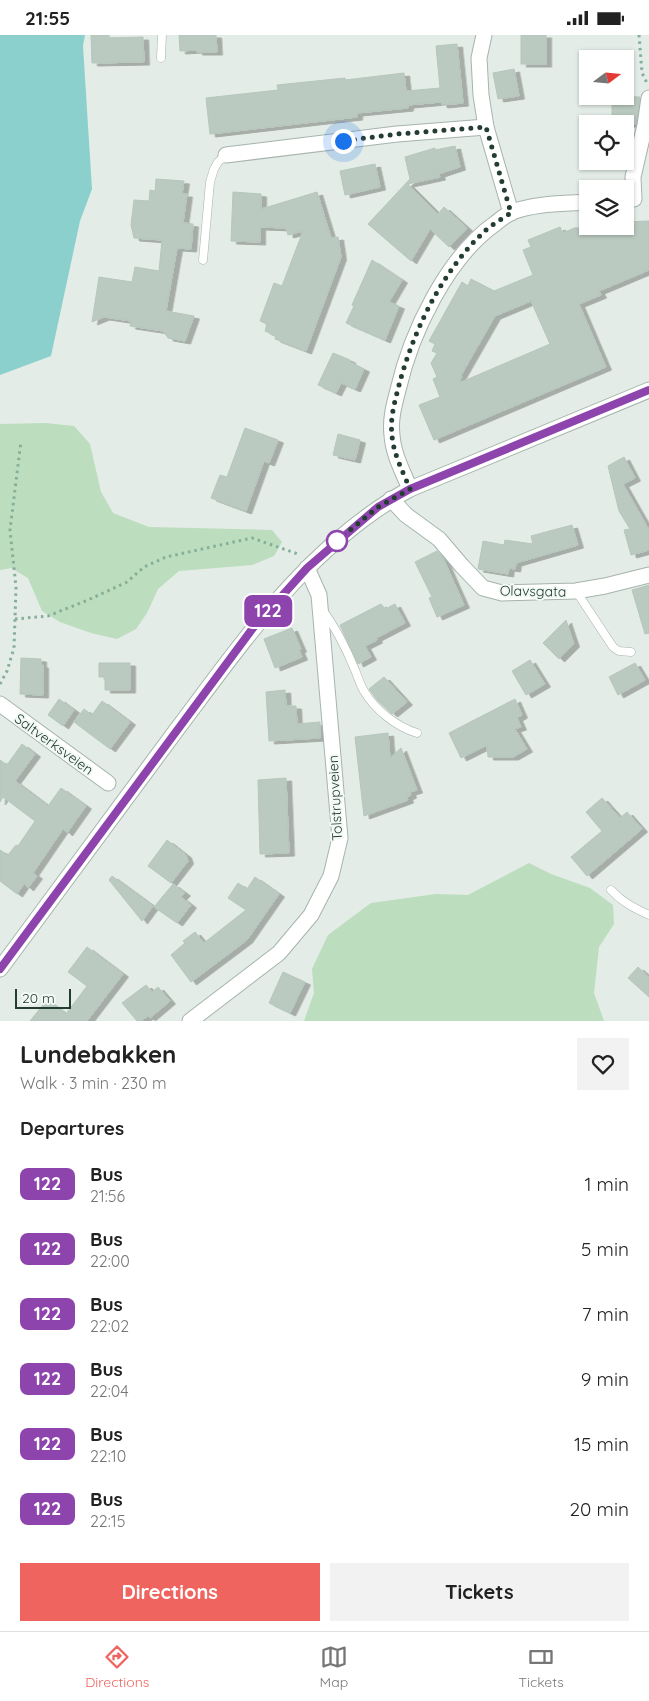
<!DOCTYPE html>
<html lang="en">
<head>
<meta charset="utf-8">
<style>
	:root { --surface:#fff; --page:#f2f2f2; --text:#222; --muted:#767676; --line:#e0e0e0; --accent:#ef645e }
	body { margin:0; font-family:Quicksand,sans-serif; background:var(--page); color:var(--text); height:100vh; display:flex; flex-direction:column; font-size:19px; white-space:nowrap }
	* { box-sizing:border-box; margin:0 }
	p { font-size:16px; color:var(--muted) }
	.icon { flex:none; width:28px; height:28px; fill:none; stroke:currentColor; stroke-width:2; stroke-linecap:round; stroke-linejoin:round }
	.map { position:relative; height:986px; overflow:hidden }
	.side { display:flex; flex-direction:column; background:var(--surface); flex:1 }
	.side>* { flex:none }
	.badge { padding:0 10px; border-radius:8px; font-size:18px; line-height:32px }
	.needle { width:32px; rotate:74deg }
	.fabs { position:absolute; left:579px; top:15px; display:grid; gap:10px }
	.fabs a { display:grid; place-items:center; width:55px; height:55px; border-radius:0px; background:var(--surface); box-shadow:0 1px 4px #0004; font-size:25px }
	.scale { position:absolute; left:15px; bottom:12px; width:56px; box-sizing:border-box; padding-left:5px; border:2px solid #233d31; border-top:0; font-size:14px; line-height:18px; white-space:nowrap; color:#233d31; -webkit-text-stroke:4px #f3f9f5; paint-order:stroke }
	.you { position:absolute; width:25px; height:25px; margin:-12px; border:4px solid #fff; border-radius:50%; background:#1a73e8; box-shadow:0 0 0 8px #1a73e833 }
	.map>.badge { position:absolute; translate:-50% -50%; box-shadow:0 0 0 2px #fff }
	h2 { padding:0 20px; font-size:19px; line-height:45px }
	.round { display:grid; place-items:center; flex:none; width:52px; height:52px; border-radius:0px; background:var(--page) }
	.summary { display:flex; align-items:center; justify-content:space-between; height:85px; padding:0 20px }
	h1 { font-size:24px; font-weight:800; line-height:38px }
	.action { display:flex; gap:10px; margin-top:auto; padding:10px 20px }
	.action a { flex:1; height:58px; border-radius:0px; background:var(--accent); color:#fff; font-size:20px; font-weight:800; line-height:58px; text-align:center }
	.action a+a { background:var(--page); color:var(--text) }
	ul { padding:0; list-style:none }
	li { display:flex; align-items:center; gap:15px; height:65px; padding:0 20px }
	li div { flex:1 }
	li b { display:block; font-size:19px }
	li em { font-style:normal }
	li .badge { min-width:55px; font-weight:700; text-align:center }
	.status { display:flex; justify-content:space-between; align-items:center; height:35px; padding:0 25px; background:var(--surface); direction:ltr }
	.status svg { height:14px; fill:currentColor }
	.dock { display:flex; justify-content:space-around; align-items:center; height:70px; border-top:1px solid var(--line); background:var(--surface); font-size:14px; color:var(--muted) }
	.dock a { display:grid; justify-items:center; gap:2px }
	.dock .on { color:var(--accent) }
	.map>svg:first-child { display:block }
	.green { fill:#bcddbe }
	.water { fill:#8cd0cd }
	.building { fill:#bbcac1; stroke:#b5c6bc; fill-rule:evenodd; filter:url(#shadow) }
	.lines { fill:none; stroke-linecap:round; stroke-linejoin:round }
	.service-casing { stroke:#a6b4ac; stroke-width:9 }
	.minor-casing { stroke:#a6b4ac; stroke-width:17 }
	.tertiary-casing { stroke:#a6b4ac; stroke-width:17 }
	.path { stroke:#84af99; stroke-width:3; stroke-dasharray:2.5 4; stroke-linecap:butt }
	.service { stroke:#fff; stroke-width:8 }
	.minor { stroke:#fff; stroke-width:15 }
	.tertiary { stroke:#fff; stroke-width:15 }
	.line-casing { stroke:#fff; stroke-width:11 }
	.line { stroke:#8e44ad; stroke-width:8 }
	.walk { stroke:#233d31; stroke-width:5; stroke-dasharray:0 9 }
	.stop-dot { fill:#fff; stroke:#8e44ad; stroke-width:2.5 }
	.labels { text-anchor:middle; stroke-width:4; stroke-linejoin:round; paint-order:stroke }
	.street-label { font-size:14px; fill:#233d31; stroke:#f3f9f5 }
</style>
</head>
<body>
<div class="status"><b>21:55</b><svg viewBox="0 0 49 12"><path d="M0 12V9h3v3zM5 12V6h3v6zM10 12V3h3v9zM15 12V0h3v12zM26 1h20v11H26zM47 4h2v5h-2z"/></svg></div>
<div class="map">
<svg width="649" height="986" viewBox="0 0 649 986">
	<defs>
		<filter id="shadow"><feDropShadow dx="5.5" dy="3" stdDeviation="0" flood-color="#0004"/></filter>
	</defs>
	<rect width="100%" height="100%" fill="#e3ece6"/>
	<!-- green -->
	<g class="green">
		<path d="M45 388 74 391 90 409 101 457 113 478 149 492 272 495 282 507 274 521 252 530 179 536 158 554 147 578 136 594 117 604 91 598 60 587 42 576 28 543 11 533 0 535V389Z"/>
		<path d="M529 828 551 839 590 853 613 870 614 889 599 912 594 958 604 986H304L314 958 312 934 328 900 371 868 436 859 468 860Z"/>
	</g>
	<!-- water -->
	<path class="water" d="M0 0H85L83 11 92 154 80 186 51 321 0 340Z"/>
	<!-- building -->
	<g class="building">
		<path d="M91 0H109V3L143 2 144 27 92 28Z"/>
		<path d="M179 0H216L217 17H197V15L180 16Z"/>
		<rect x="521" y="0" width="25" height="29"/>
		<path d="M457 9 463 68 442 70 441 67 408 70V73L357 78V82L210 99 206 63 278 55 277 50 345 43V45L404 38 406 56 440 53 436 11Z"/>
		<path d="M514 34 519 61 498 64 493 38Z"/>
		<path d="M612 61 640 62 636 89H612Z"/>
		<path d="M455 111 460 132 439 139 440 142 408 149 438 179 444 172 467 193 449 212 430 194 411 226 368 189 410 144 405 122 435 113V115Z"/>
		<path d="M375 129 380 152 345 160 340 136Z"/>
		<path d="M156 144 184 146 182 159H187L183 188 193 189 191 214 177 213 166 276 194 281 185 306 168 303 163 296 130 291 131 286 104 282 92 287 99 242 132 247 135 232 159 236 162 205 134 203 131 190 134 165 149 166 150 155 155 156Z"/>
		<path d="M233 157 261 159V174L317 157 331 203 338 202 341 222 306 316 275 304 276 301 265 296 267 289 260 286 274 248 282 251 303 196 288 200 286 193 260 192V207L231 206Z"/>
		<path d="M649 186V235L599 256 601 260 579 269 606 332 434 405 419 370 440 362 433 344 437 342 431 328 437 318 432 316 435 309 429 306 462 247 468 251 471 244 494 256 533 240 523 215 531 212 528 205 560 192 563 198 574 193 625 191V187ZM531 266 550 309 459 348 462 341 460 342 495 281Z"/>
		<path d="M372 225 402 245 389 267 399 271 385 305 346 288 354 271 352 270Z"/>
		<path d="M333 318 350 325V327L364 334 355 354 341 348 336 358 318 350Z"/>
		<path d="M245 393 278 405 269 428 264 426 246 476 211 463 220 440 227 442Z"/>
		<path d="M338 399 360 405 355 425 333 420Z"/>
		<path d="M624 422 635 443 623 449 649 495V515L631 520 624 495 630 494 619 476 608 431Z"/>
		<path d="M572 490 578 510 516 528 515 534 509 533 508 539 478 534 483 506 504 510 505 505 533 509 531 501Z"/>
		<path d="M437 516 443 523 464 570 437 582 429 563 432 562 415 527Z"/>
		<path d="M649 550V598L645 599 632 555Z"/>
		<path d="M381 569 385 574 395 569 405 588 376 603 377 605 365 611 371 622 358 629 340 590Z"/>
		<path d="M566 585 574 609 559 624 543 608Z"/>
		<path d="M292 593 301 614 299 615 302 622 275 633 264 604Z"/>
		<path d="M21 623 41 624V630H43V660L20 659Z"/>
		<path d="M530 625 545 649 526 660 512 636Z"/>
		<path d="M99 628H130V655H105V642H99Z"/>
		<path d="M635 628 645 645 618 660 609 642Z"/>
		<path d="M384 642 407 667 392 679 378 666 369 654Z"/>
		<path d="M285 655 286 671H296L297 689 320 687V703L269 706 266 657Z"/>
		<path d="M59 664 74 675 63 691 48 680Z"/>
		<path d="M515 664 522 680 517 683 521 692 515 694 527 714 513 722H488L487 710 461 723 449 698Z"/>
		<path d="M102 666 130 687 110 714 74 687 84 674 92 680Z"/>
		<path d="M388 698 390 723 401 713 417 755 410 757 411 760 407 762 408 765 364 781 355 702Z"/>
		<path d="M22 709 35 719 15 746 48 771 61 753 86 771 67 798 63 794 33 838 37 841 28 853 24 849 17 859 0 846V815L8 820 16 810 18 811 35 786 3 762 0 767V725L7 730Z"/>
		<path d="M286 743 289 818 260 819 258 745Z"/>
		<path d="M602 763 620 783 627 777 642 794 587 841 571 822 602 796 586 777Z"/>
		<path d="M167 805 186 820 188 826 171 848 148 831Z"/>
		<path d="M112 841 153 871 142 886 109 845Z"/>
		<path d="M255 842 279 859 247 905 191 947 171 920 185 908 183 906 195 897 204 908 246 875 228 863 238 848 247 854Z"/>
		<path d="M173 849 185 858 181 862 191 870 177 888 154 872Z"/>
		<path d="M87 912 123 939 87 986H30L47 965 66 979 87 951 68 937Z"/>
		<path d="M638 932 649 942V962L628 943Z"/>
		<path d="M283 937 305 947 290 978 269 968Z"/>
		<path d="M146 950 152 957 158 952 170 966 150 983 148 981 141 986H137L122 968Z"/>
	</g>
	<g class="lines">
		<!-- service casing -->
		<g class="service-casing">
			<g id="service">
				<path d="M161 23 162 0"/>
				<path d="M203 225 210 147 214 134 218 127 226 120"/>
				<path d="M576 556 613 612 619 616 631 617"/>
				<path d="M322 574C336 593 346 613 355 635 358 642 360 650 364 656 375 675 397 692 417 698"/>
				<path d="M611 855C622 867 634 873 649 880"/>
			</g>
		</g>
		<!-- minor casing -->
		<g class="minor-casing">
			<g id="minor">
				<path d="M484 0 479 23 481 60 486 92 511 178"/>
				<path d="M226 120 397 99 486 92"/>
				<path d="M634 164 633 142 645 90 649 63"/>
				<path d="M410 454C403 437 393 419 392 400 390 385 394 370 398 355 411 298 447 222 496 188 501 184 507 179 512 177 536 168 563 169 588 167"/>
				<path d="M391 464 406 480 439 504 462 531 483 553 502 558 576 556 605 551 649 540"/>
				<path d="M0 669 108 748"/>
				<path d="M190 986 279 918 311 880 331 841 340 803 319 560 307 533"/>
			</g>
		</g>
		<!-- tertiary casing -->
		<g class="tertiary-casing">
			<path id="tertiary" d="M0 934C58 855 116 776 175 697 243 607 308 510 410 454L649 355"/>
		</g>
		<!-- path -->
		<g class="path">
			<path d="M639 0 642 38 647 48"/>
			<path d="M15 584 48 581 88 565 127 547 144 532 166 522 252 503 298 519"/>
			<path d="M0 649 7 636 14 613 16 552 10 495 21 406"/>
		</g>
		<!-- service -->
		<use href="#service" class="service"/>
		<!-- minor -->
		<use href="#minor" class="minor"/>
		<!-- tertiary -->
		<use href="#tertiary" class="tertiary"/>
	</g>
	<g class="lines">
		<!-- line casing -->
		<g class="line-casing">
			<path id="line" d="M0 934 253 593 307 533 378 472 410 454 649 355"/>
		</g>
		<!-- line -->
		<use href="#line" class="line"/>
		<!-- walk -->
		<path class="walk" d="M337 506 378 472 410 454C403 437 393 418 392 400 390 385 394 369 398 354 412 298 442 235 486 195 493 189 503 183 511 178L486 92 397 99 343 106"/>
	</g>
	<!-- markers -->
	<circle class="stop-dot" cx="337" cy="506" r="10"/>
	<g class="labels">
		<!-- street labels -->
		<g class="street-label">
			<text transform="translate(533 556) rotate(1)" y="5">Olavsgata</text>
			<text transform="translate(54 709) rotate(36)" y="5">Saltverksveien</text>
			<text transform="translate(335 763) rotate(-93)" y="5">Tolstrupveien</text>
		</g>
	</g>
</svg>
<div class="fabs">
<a><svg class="needle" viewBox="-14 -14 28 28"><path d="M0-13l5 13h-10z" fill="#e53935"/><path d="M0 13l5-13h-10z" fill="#767676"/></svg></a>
<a><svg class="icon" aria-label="locate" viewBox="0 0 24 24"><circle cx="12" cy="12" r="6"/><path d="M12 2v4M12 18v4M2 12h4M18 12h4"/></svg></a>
<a><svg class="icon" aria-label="layers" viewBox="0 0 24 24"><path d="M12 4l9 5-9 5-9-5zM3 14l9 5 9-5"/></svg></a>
</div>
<div class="scale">20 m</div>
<div class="you" style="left:343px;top:106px"></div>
<b class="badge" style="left:268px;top:576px;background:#8e44ad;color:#fff">122</b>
</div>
<section class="side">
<div class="summary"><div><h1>Lundebakken</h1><p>Walk · 3 min · 230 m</p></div><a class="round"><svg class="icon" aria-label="heart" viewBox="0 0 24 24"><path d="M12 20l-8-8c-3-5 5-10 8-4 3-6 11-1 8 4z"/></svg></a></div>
<h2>Departures</h2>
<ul>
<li><span class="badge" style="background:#8e44ad;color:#fff">122</span><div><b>Bus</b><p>21:56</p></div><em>1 min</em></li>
<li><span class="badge" style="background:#8e44ad;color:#fff">122</span><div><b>Bus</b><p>22:00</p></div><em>5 min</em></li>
<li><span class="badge" style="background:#8e44ad;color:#fff">122</span><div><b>Bus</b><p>22:02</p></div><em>7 min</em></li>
<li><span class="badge" style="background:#8e44ad;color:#fff">122</span><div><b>Bus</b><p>22:04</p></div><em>9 min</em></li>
<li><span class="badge" style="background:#8e44ad;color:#fff">122</span><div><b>Bus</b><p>22:10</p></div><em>15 min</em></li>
<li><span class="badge" style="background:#8e44ad;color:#fff">122</span><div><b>Bus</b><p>22:15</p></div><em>20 min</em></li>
</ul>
<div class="action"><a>Directions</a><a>Tickets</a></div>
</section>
<nav class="dock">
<a class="on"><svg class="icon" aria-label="directions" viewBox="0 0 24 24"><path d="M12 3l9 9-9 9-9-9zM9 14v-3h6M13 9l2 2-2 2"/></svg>Directions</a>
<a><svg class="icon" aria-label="map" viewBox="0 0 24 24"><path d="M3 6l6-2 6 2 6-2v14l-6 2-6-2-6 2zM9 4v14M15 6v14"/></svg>Map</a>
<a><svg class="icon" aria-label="tickets" viewBox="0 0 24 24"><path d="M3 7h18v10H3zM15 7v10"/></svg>Tickets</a>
</nav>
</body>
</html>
